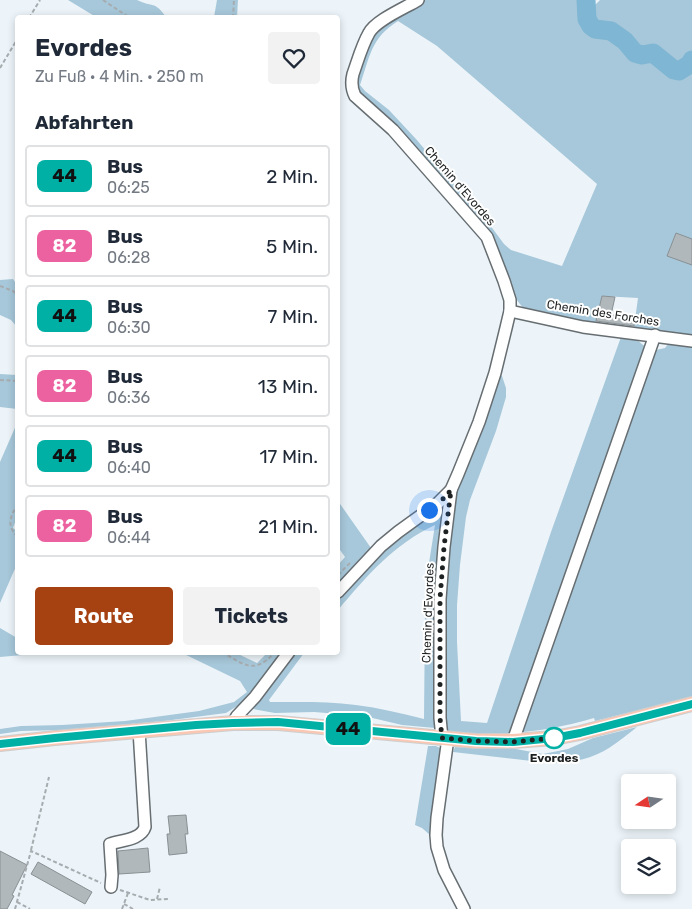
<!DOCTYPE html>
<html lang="de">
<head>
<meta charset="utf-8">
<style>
	:root { --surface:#fff; --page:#f2f2f3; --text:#1f2937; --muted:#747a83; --line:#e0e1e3; --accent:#a64112 }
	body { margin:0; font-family:Rubik,sans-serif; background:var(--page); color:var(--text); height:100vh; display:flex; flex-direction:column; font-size:19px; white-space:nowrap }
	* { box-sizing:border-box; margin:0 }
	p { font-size:16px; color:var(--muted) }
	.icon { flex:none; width:28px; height:28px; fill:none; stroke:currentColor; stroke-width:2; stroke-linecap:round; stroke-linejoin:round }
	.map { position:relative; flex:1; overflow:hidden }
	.side { position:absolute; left:15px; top:15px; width:325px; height:640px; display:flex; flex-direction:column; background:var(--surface); border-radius:5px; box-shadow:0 2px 8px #0003 }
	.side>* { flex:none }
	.badge { padding:0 10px; border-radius:8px; font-size:18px; line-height:32px }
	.needle { width:32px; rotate:257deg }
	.buttons { position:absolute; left:621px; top:774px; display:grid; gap:10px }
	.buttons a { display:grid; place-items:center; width:55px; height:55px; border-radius:5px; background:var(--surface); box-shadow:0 2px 8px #0003; font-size:25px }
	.you { position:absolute; width:25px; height:25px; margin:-12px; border:4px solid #fff; border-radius:50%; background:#1a73e8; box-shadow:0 0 0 8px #1a73e833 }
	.map>.badge { position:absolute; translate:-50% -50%; box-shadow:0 0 0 2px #fff }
	h2 { padding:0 20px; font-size:19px; line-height:45px }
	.round { display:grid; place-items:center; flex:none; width:52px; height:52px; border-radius:5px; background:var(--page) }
	.overview { display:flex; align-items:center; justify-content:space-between; height:85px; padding:0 20px }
	h1 { font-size:24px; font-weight:700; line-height:38px }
	.action { display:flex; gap:10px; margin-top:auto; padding:10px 20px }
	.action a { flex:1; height:58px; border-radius:5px; background:var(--accent); color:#fff; font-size:20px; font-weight:700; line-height:58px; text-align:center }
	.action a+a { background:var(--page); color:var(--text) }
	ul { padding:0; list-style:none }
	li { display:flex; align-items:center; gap:15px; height:62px; margin:0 10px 8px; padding:0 10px; border:2px solid var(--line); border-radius:5px }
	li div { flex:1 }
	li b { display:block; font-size:19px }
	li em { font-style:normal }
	li .badge { min-width:55px; font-weight:700; text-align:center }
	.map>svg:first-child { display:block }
	.green { fill:#a7c8da; fill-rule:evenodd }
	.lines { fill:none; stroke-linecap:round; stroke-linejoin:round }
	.river { stroke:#7fb6d3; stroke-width:19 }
	.building { fill:#b0b8bc; stroke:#899094 }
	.minor-casing { stroke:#676e72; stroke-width:14 }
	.major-casing { stroke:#cecece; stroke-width:16 }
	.path { stroke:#a6acaf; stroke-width:2; stroke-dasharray:4 2.5; stroke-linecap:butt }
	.minor { stroke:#fff; stroke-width:11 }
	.major { stroke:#fac7b3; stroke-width:14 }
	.line-casing { stroke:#fff; stroke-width:11 }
	.line { stroke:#00b0a4; stroke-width:8 }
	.walk { stroke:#1e2122; stroke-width:5; stroke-dasharray:0 9 }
	.stop-dot { fill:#fff; stroke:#00b0a4; stroke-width:2.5 }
	.labels { text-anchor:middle; stroke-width:4; stroke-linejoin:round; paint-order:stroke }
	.street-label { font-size:12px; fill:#1e2122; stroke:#fff }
	.stop-label { font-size:12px; font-weight:bold; fill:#1e2122; stroke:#fff }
</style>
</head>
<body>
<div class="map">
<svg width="692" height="909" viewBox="0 0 692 909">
	<rect width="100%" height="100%" fill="#ecf4f9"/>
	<!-- green -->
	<g class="green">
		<path d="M68 0H137C153 8 154 0 166 17H96Z"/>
		<path d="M217 0H238L237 17H214Z"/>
		<path d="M424 0H592L595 5 600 0H692V335L634 327 638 298 602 296 596 323 571 320 524 309 516 299 493 238 483 225 391 121 373 105 361 96 357 91 355 78 375 30ZM398 21 437 46 597 184 562 266 511 250 504 244 487 221 461 192 416 139 389 110 365 91 360 85C370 56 371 38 398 21Z"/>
		<path d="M13 279 17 285V327L11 320 0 315V280Z"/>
		<path d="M621 337 636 339 643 345 656 350 665 348 668 344 692 347V697L595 721 594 718C547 732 499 737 450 732L447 730 443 721 442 618 455 495 499 375 502 376 506 388V397L496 431 470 500 466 517 460 565 457 605V642L461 721 487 723 551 532Z"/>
		<path d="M0 374 17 375V409L0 407Z"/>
		<path d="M17 423V517L13 528 17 531V564L0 603V462Z"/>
		<path d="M338 501 371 548 338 584V565L345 557 338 547Z"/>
		<path d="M446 503 435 632V728L402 725 364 716 314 712 275 713 253 709 262 693 293 653H304L269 700 270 702C298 702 327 701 356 705 379 708 401 713 424 719L425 611 429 563 435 525C394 544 366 577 338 610V597L387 545Z"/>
		<path d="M0 628 17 638 18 652 23 653V655L0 657Z"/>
		<path d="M182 653H236L257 663 267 653H282L252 693 242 703 226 713 164 721 62 730 21 731 0 734V729L21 726 62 725 125 721 199 711 234 702 247 692 240 681Z"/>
		<path d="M637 727C628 734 618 742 609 748 592 759 569 764 549 763L453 752 455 747 486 749H516L543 754 568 749 593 738Z"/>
		<path d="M428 746H436L440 748 442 753 430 835 422 828 415 825Z"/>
	</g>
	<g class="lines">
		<!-- river -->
		<path class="river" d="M586 0 587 19 591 26 595 29 611 31 625 41 635 53 642 55 653 53 674 70 679 71 690 64 692 60"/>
	</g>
	<!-- building -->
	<g class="building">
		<path d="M676 233 692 239V265L667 256Z"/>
		<path d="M602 296 615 297 611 315 635 317 634 326 596 321Z"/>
		<path d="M186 815 188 834H185L187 853 169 855 167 834H170L168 816Z"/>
		<path d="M148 848 150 872 119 874 118 851Z"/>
		<path d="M0 851 27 865 12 895 14 896 7 909H0Z"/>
		<path d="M38 862 92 892 85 904 31 874Z"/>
	</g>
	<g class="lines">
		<!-- minor casing -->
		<g class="minor-casing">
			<g id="minor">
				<path d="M510 311 583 327 692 341"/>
				<path d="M338 592 381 546 398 532 438 503 451 490 458 474 479 422 495 373 506 328 510 311V300L504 281 487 237 393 130 355 96C351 88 351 82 353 74 358 60 362 45 369 33 376 20 405 8 418 0"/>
				<path d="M233 723 237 716 255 697 289 652"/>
				<path d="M442 738 440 718V599L444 547 451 490"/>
				<path d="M448 738 437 818 436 835 437 847 444 870 464 909"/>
				<path d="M513 741 655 335"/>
				<path d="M111 887 112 875 110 844C121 840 141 840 145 827L139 730"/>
			</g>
		</g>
		<!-- major casing -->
		<g class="major-casing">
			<path id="major" d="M0 744 55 738 233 723H278L476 741H513L554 738 580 733 692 704"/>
		</g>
		<!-- path -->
		<g class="path">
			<path d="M103 0 130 18"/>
			<path d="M29 18 40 0"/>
			<path d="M233 18 234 0"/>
			<path d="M0 68 18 38"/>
			<path d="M0 286 13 291 18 295"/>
			<path d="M0 380 18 381"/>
			<path d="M18 504C10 516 6 526 18 537"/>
			<path d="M338 575 350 563"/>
			<path d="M222 652C243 664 254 675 273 654"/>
			<path d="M31 850 49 777"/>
			<path d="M120 890 150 900 168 899"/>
			<path d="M157 899 160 887"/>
			<path d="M17 902 30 909"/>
			<path d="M124 904 133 909"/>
			<path d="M15 909 31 851 101 883"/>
			<path d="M122 909 128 893"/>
		</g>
		<!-- minor -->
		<use href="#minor" class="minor"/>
		<!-- major -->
		<use href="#major" class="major"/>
	</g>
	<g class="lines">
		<!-- line casing -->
		<g class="line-casing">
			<path id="line" d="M0 744 55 738 196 725 233 723 278 722 476 741 513 742 554 738 580 733 692 704"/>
		</g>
		<!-- line -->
		<use href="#line" class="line"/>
		<!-- walk -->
		<path class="walk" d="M429 510 444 498 451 490 444 547 440 599V718L442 738 476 741 513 742 554 738"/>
	</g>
	<!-- markers -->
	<circle class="stop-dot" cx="554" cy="738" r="10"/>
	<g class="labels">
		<!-- street labels -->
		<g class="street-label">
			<text transform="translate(460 186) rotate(49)" y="4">Chemin d'Evordes</text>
			<text transform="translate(603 313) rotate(9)" y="4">Chemin des Forches</text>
			<text transform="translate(428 613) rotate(-88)" y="4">Chemin d'Evordes</text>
		</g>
		<!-- stop labels -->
		<g class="stop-label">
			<text x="554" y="762">Evordes</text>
		</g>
	</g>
</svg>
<div class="buttons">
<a><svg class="needle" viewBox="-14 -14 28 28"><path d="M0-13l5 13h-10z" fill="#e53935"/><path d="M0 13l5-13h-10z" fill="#747a83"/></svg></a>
<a><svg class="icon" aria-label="layers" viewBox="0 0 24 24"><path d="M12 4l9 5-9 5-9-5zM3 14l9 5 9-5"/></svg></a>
</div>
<div class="you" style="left:429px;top:510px"></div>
<b class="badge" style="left:348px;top:729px;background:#00b0a4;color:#111">44</b>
<section class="side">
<div class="overview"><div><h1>Evordes</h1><p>Zu Fuß · 4 Min. · 250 m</p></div><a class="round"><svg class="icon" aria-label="heart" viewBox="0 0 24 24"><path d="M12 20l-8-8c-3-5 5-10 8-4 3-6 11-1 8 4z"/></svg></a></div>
<h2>Abfahrten</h2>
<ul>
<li><span class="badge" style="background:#00b0a4;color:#111">44</span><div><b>Bus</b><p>06:25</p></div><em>2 Min.</em></li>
<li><span class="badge" style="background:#ec619f;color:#fff">82</span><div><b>Bus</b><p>06:28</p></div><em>5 Min.</em></li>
<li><span class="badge" style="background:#00b0a4;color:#111">44</span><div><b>Bus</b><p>06:30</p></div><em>7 Min.</em></li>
<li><span class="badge" style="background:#ec619f;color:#fff">82</span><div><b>Bus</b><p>06:36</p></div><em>13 Min.</em></li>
<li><span class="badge" style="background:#00b0a4;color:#111">44</span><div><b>Bus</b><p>06:40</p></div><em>17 Min.</em></li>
<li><span class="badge" style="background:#ec619f;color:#fff">82</span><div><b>Bus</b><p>06:44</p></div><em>21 Min.</em></li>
</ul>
<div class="action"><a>Route</a><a>Tickets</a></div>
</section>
</div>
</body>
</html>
